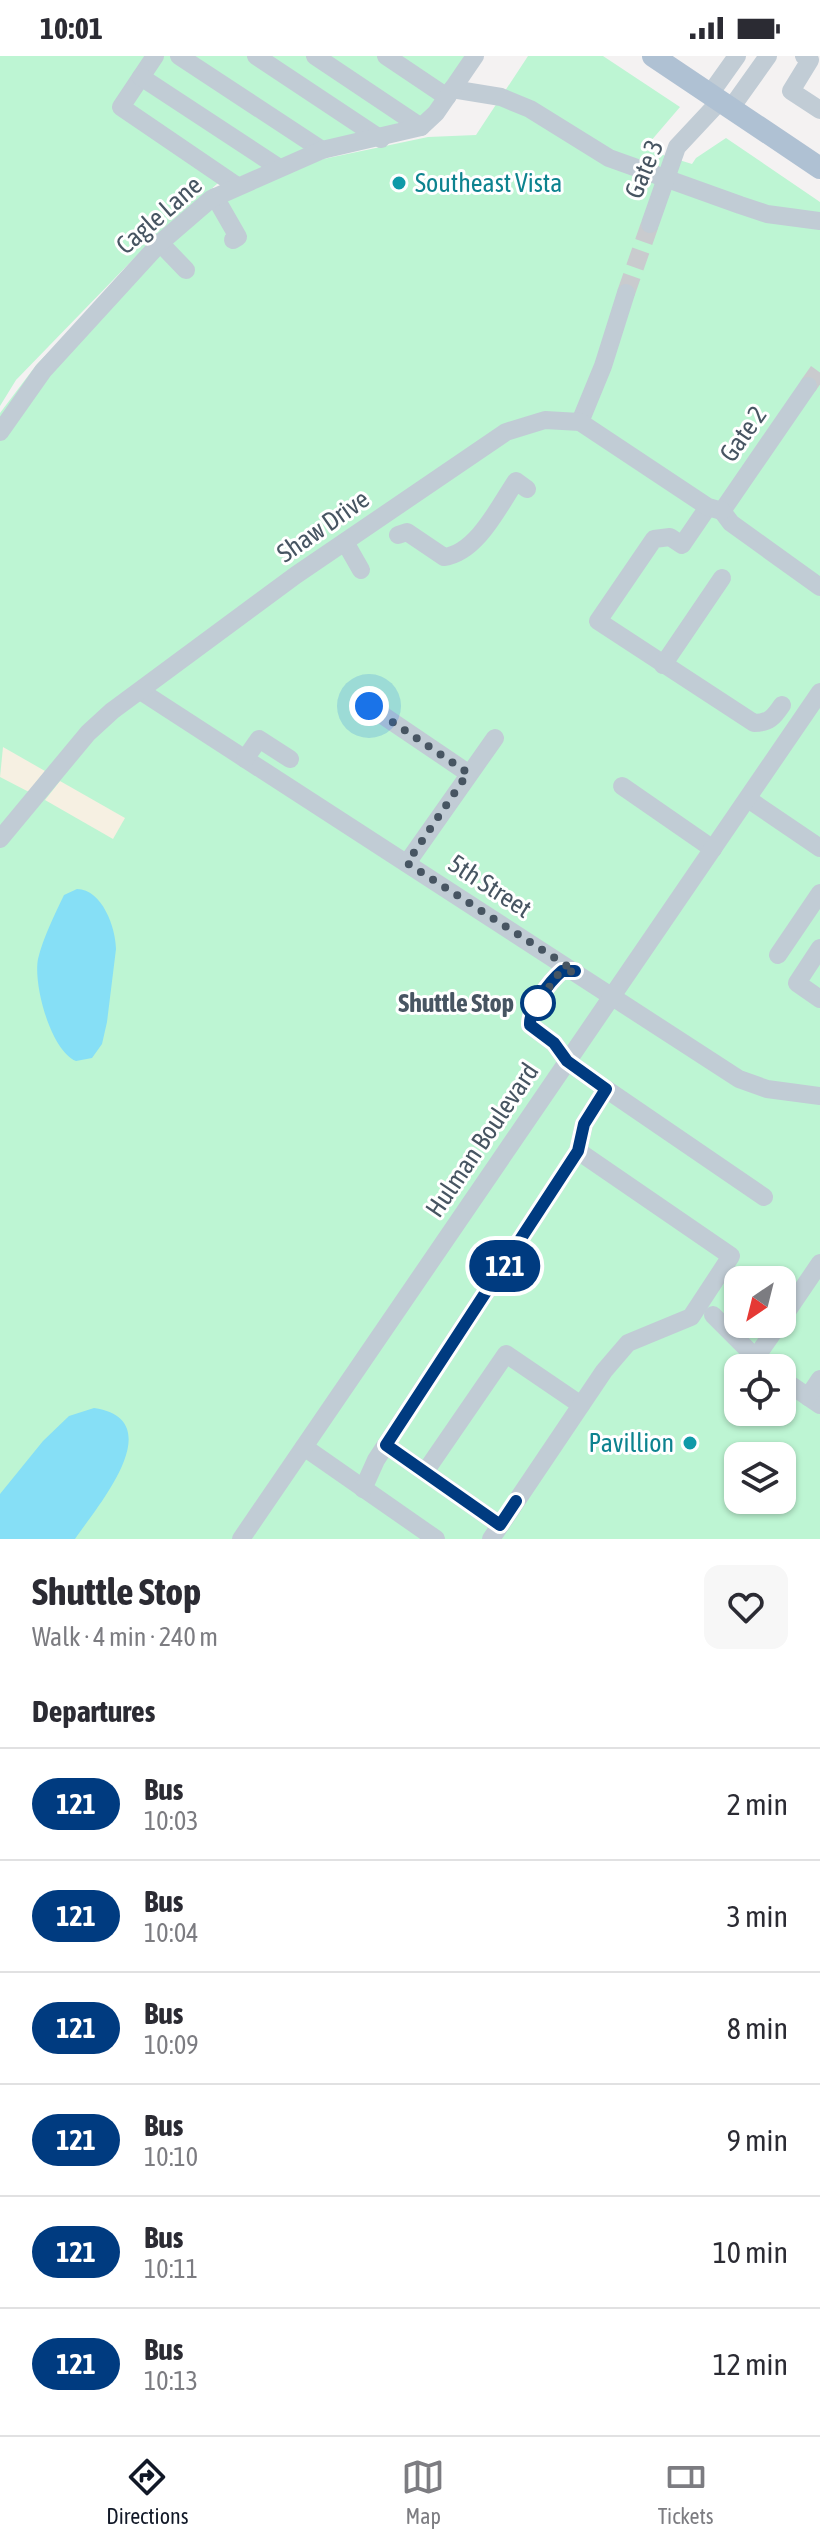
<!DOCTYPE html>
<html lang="en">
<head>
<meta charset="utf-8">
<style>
	:root { --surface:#fff; --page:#f7f7f7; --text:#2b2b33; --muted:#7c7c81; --line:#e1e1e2; --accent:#111827 }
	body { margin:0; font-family:"Asap Condensed",sans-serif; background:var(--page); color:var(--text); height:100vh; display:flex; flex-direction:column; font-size:30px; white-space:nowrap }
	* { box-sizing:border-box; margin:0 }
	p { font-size:26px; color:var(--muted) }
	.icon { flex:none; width:44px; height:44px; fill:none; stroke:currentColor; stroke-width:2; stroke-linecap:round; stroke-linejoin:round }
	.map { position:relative; height:1483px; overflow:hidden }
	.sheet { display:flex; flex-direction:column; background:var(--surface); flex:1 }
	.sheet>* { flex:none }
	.badge { padding:0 16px; border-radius:26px; font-size:28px; line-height:52px }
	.needle { width:52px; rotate:215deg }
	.fabs { position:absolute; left:724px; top:1210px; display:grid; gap:16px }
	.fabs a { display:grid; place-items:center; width:72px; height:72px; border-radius:16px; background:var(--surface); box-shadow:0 2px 6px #0004; font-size:40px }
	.you { position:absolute; width:40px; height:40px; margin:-20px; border:6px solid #fff; border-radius:50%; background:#1a73e8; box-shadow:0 0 0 12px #1a73e833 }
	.map>.badge { position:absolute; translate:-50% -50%; box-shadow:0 0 0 4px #fff }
	h2 { padding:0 32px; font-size:30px; line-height:72px }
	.round { display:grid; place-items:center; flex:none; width:84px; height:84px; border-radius:16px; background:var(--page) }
	.summary { display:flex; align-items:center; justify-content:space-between; height:136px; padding:0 32px }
	h1 { font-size:38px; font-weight:700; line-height:60px }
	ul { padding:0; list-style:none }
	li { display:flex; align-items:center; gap:24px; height:112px; padding:0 32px; border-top:2px solid var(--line) }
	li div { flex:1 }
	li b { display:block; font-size:30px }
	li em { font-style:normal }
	li .badge { min-width:88px; font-weight:700; text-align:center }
	.status { display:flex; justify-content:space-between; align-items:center; height:56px; padding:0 40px; background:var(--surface); direction:ltr }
	.status svg { height:22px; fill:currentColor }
	.dock { display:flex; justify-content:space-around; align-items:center; height:112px; border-top:2px solid var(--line); background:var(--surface); font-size:22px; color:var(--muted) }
	.dock a { display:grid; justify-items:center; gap:4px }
	.dock .current { color:var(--accent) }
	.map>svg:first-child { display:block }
	.green { fill:#bdf5d3; fill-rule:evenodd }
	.sand { fill:#f6f0e2 }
	.water { fill:#86dff6 }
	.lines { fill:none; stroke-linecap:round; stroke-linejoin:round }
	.minor-tunnel { stroke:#c9cbce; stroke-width:18; stroke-dasharray:18 9; stroke-linecap:butt }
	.minor { stroke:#c1ccd5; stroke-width:18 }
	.major { stroke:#afc1d3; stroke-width:22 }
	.line-casing { stroke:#fff; stroke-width:18 }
	.line { stroke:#003b80; stroke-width:12 }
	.walk { stroke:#475562; stroke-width:8; stroke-dasharray:0 14.4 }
	.culture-dot { fill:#0f9aa8; stroke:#fff; stroke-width:3 }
	.stop-dot { fill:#fff; stroke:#003b80; stroke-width:4 }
	.labels { text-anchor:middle; stroke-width:6; stroke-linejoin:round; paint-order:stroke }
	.street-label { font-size:26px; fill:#475562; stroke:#fff }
	.culture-label { font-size:26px; fill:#0d838f; stroke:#fff; text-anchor:start }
	.stop-label { font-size:26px; font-weight:bold; fill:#475562; stroke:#fff; text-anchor:end }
</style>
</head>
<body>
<div class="status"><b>10:01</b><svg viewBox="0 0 49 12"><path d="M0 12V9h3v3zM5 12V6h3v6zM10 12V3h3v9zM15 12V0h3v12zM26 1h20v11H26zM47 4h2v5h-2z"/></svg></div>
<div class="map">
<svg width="820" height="1483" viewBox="0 0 820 1483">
	<rect width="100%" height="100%" fill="#f4f2f2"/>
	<!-- green -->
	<g class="green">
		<path d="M0 0H467L425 60 310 92 230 125 225 121 148 188 16 324 0 350Z"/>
		<path d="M528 0H603L680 51 644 93 692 108 696 102 726 82 820 146V1483H0V357L37 308 194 149 314 105 428 81 476 79ZM738 1224H782V1268H738ZM738 1312H782V1356H738ZM738 1400H782V1444H738Z"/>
	</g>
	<!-- sand -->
	<g class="sand">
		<path d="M3 691 45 715 29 736 0 721Z"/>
		<path d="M60 725 125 762 113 783 45 744Z"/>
	</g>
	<!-- water -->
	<g class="water">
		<path d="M77 833C102 833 116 872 116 893L107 966 102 988 92 1002 76 1005C51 995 33 929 38 903 43 882 55 858 64 839Z"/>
		<path d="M94 1352C173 1364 95 1453 75 1483H0V1438L43 1385 69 1360Z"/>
	</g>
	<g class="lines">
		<!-- minor-tunnel -->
		<g class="minor-tunnel">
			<path d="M626 237 650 168"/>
			<path d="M808 330 820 313"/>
		</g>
		<!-- minor -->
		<g class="minor">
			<path d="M155 0 121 51 237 130"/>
			<path d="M179 0 322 94"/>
			<path d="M256 0 381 83"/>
			<path d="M315 0 421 71"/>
			<path d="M386 0 447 41"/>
			<path d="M804 0 810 4 791 35 820 54"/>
			<path d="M141 21 278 111"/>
			<path d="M452 33 501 41 530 53 609 102 740 149 767 158 820 165"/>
			<path d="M710 38 737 0"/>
			<path d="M731 52 768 0"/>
			<path d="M215 141 238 181 233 184"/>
			<path d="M650 168 677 91 720 45"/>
			<path d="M160 187 186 214"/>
			<path d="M580 366 603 310 626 237"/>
			<path d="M0 376 43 315 160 187 211 143 322 94 421 71 436 57 475 0"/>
			<path d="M708 451 682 489 670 481 654 483 598 565 754 667C769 667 774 661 782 649"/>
			<path d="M722 455 808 330"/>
			<path d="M722 455 731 467 820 531"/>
			<path d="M398 479 407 476 444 501C477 497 499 450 516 425L527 433"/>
			<path d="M345 486 361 514"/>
			<path d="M663 609 722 522"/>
			<path d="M142 636 739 1023 767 1033 820 1040"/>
			<path d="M369 650 468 717"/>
			<path d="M245 703 259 683 290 703"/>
			<path d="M622 730 713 793"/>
			<path d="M748 743 820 792"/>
			<path d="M0 783 88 677 112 655 296 519 506 376 545 364 580 366 708 451 722 455"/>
			<path d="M407 807 495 682"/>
			<path d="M820 892 797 927 820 943"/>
			<path d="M778 899 820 837"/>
			<path d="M606 1033 764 1141"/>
			<path d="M713 1259 766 1312"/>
			<path d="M782 1263 820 1207"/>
			<path d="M754 1304 779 1268"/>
			<path d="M782 1323 820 1349"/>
			<path d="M808 1341 820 1323"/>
			<path d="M386 1389 500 1469"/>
			<path d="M304 1391 436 1483"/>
			<path d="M425 1416 506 1298 581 1349"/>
			<path d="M363 1433 376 1404 578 1095 584 1068 606 1033 567 1005 554 987 530 969C529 952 549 926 562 915H575"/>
			<path d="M241 1483 820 636"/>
			<path d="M491 1483 604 1315 628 1287 691 1261 731 1200 578 1095"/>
		</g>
		<!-- major -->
		<path class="major" d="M653 0 820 112"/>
	</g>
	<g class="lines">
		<!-- line casing -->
		<g class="line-casing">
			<path id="line" d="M516 1445 500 1469 386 1389 578 1095 584 1068 606 1033 567 1005 554 987 530 969C529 953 549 926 562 915H575"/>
		</g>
		<!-- line -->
		<use href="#line" class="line"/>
		<!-- walk -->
		<path class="walk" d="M369 650 468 717 407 807 575 915 559 917 538 947"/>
	</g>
	<!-- markers -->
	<g class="culture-dot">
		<circle cx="399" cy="127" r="8"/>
		<circle cx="690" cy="1387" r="8"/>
	</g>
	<circle class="stop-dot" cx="538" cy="947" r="16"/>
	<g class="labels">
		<!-- street labels -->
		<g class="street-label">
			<text transform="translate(644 113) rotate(-67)" y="9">Gate 3</text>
			<text transform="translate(159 159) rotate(-41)" y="9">Cagle Lane</text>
			<text transform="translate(743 378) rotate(-55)" y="9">Gate 2</text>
			<text transform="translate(323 470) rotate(-35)" y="9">Shaw Drive</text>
			<text transform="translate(490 830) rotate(33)" y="9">5th Street</text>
			<text transform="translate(482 1084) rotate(-56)" y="9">Hulman Boulevard</text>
		</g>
		<!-- culture labels -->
		<g class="culture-label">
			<text x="415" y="136">Southeast Vista</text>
			<text x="674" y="1396" text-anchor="end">Pavillion</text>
		</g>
		<!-- stop labels -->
		<g class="stop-label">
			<text x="514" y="956">Shuttle Stop</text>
		</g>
	</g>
</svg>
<div class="fabs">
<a><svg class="needle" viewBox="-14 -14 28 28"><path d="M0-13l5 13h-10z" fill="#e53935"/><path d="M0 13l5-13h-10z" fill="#7c7c81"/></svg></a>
<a><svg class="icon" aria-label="locate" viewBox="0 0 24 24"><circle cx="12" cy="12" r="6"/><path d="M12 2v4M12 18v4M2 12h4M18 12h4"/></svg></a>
<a><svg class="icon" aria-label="layers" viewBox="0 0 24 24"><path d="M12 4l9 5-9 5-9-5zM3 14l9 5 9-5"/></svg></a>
</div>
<div class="you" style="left:369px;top:650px"></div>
<b class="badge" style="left:505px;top:1210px;background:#003b80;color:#fff">121</b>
</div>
<section class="sheet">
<div class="summary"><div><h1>Shuttle Stop</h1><p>Walk · 4 min · 240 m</p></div><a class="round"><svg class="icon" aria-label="heart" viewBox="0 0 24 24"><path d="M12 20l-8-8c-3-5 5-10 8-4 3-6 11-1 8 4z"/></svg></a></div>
<h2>Departures</h2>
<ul>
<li><span class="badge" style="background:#003b80;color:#fff">121</span><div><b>Bus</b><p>10:03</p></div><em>2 min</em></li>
<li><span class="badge" style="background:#003b80;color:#fff">121</span><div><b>Bus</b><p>10:04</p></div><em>3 min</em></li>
<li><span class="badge" style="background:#003b80;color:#fff">121</span><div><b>Bus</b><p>10:09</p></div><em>8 min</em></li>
<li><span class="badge" style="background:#003b80;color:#fff">121</span><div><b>Bus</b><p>10:10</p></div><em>9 min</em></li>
<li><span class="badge" style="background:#003b80;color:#fff">121</span><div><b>Bus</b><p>10:11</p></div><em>10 min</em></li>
<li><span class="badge" style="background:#003b80;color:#fff">121</span><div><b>Bus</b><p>10:13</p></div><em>12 min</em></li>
</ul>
</section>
<nav class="dock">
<a class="current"><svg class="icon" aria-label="directions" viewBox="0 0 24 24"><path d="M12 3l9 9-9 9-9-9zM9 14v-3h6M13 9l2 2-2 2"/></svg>Directions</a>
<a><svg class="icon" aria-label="map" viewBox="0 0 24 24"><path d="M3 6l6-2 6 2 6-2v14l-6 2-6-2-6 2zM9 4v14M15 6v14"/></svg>Map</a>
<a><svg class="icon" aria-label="tickets" viewBox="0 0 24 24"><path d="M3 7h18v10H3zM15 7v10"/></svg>Tickets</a>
</nav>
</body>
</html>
